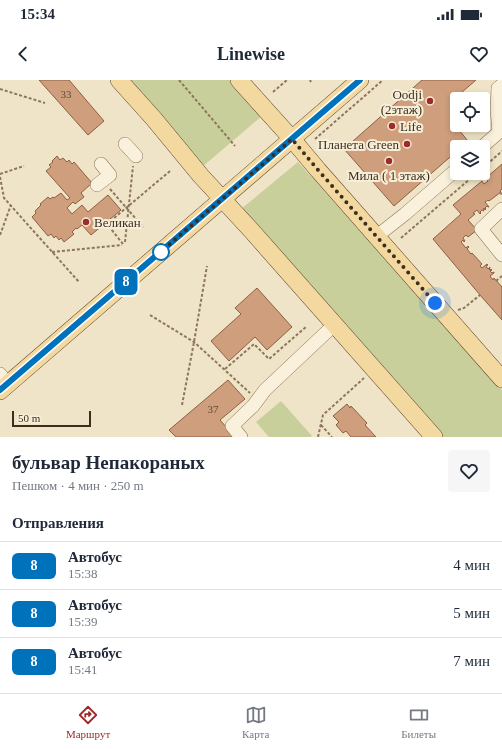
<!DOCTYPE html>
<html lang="ru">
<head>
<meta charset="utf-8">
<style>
	:root { --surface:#fff; --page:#f6f6f7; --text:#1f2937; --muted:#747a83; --line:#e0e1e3; --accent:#9e2a2b }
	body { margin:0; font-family:"Times New Roman",serif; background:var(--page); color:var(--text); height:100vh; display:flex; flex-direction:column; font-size:15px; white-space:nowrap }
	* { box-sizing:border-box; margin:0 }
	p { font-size:13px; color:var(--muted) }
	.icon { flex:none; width:22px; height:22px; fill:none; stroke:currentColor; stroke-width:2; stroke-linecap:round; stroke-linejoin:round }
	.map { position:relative; height:357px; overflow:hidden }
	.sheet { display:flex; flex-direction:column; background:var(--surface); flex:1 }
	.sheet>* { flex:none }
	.badge { padding:0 8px; border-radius:6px; font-size:14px; line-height:26px }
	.tools { position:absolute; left:450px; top:12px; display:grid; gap:8px }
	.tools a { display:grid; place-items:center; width:40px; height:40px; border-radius:4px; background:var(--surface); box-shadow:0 2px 6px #0003; font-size:20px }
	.scale { position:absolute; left:12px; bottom:10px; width:79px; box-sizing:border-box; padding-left:4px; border:2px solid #3d2e20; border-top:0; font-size:11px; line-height:14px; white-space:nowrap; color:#3d2e20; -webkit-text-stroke:3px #f7eed8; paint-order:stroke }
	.you { position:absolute; width:20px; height:20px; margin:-10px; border:3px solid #fff; border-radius:50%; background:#1a73e8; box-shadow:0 0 0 6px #1a73e833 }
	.map>.badge { position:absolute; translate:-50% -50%; box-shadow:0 0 0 2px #fff }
	h2 { padding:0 12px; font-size:15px; line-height:36px }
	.round { display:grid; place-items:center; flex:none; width:42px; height:42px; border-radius:4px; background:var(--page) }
	.head { display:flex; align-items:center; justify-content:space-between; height:68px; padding:0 12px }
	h1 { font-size:19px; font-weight:700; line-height:30px }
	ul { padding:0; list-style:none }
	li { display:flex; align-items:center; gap:12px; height:48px; padding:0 12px; border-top:1px solid var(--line) }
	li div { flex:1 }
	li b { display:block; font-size:15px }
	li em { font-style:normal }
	li .badge { min-width:44px; font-weight:700; text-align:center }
	.status { display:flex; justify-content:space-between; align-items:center; height:28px; padding:0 20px; background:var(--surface); direction:ltr }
	.status svg { height:11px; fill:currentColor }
	header { display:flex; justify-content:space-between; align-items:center; height:52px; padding:0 12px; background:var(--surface); font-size:18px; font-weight:700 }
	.menu { display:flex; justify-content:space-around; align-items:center; height:56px; border-top:1px solid var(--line); background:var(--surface); font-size:11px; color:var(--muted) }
	.menu a { display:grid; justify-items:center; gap:2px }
	.menu .selected { color:var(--accent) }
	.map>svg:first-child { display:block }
	.green { fill:#c9cf9b }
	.building { fill:#cf9f7d; stroke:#8d5f41 }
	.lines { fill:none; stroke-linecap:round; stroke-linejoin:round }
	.minor-casing { stroke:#8d765c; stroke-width:14 }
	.major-casing { stroke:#5b4430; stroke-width:18 }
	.path { stroke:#8d765c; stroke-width:2; stroke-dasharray:3 2; stroke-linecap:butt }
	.minor { stroke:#faf1dc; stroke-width:13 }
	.major { stroke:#f3d9a0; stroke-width:17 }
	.line-casing { stroke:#fff; stroke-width:9 }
	.line { stroke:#0072bc; stroke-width:6 }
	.walk { stroke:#3d2e20; stroke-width:4; stroke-dasharray:0 7.2 }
	.poi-dot { fill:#9e2a2b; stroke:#f7eed8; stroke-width:1.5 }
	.stop-dot { fill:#fff; stroke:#0072bc; stroke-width:2 }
	.labels { text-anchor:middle; stroke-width:4; stroke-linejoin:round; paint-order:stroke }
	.number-label { font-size:11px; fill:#624a37 }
	.poi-label { font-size:13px; fill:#3d2e20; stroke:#f7eed8; text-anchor:end }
</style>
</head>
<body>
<div class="status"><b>15:34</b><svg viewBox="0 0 49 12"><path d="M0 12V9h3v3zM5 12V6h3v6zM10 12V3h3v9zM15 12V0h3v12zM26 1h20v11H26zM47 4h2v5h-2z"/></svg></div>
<header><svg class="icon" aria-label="back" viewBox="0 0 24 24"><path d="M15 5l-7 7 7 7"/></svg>Linewise<svg class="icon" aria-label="heart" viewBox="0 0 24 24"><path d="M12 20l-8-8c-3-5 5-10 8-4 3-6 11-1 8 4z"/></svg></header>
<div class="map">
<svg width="502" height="357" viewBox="0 0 502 357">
	<rect width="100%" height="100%" fill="#f0e4c8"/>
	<!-- green -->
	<g class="green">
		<path d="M123 0H232L263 35 201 88Z"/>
		<path d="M298 82 502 310V357H440L241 129Z"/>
		<path d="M281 321 312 356 310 357H269L256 342Z"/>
	</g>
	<!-- building -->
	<g class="building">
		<path d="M39 0H69L104 41 88 55Z"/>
		<path d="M422 0H476L454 19 457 22V41L454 44 468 61 461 67H457V71L394 126 344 69Z"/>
		<path d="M57 76 60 80 63 78 67 82 69 80 72 84 74 82 92 103 81 113 84 117 75 124 73 122 67 128 72 134 82 125 88 132 108 115 121 130 91 155 82 145 77 149 76 148 72 152 74 154 64 162 61 158 59 160 56 156 54 158 51 154 48 156 32 137 36 133 35 131 41 125 40 124 48 117 50 119 53 117 54 118 61 113 67 120 70 118 46 91 51 87 49 85 53 82 52 81Z"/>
		<path d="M502 84V109L500 111 501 112 489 121 488 120 485 122 489 127H488L487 126 485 128 486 129 485 130 484 128 483 129 484 131 482 130 480 132 481 133 480 134 477 130 473 133 475 134 468 140 477 150 468 157 466 155 463 158 465 161 464 162 463 160 461 162 466 168 468 166 469 167 467 169 471 174 472 173 482 184 480 186 482 188 487 184 488 185 486 186 488 189 490 187V188L489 189 490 190 491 189 492 190 490 191 492 193 494 192V193L490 196 493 200 494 198 502 207V240L480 215 433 159 461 134 453 125 482 101 484 104 488 101 486 98Z"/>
		<path d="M257 208 292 247 267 270 255 257 229 281 211 261 241 234 235 228Z"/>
		<path d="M228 300 245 319 220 340 235 357H176L169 350Z"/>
		<path d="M347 324 350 328 351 326 367 343 365 345 376 357H351L346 351 343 353 336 345 339 342 333 336Z"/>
	</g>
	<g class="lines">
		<!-- minor casing -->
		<g class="minor-casing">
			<g id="minor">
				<path d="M125 64 136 76"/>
				<path d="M482 67 499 52 497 30 498 8 502 5"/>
				<path d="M97 105 110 95 101 84"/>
				<path d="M502 129 481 149 502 175"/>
				<path d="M377 156 405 134 457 89"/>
				<path d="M0 294 8 304"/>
				<path d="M241 357 232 346 253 326 265 310 334 245"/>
			</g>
		</g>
		<!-- major casing -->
		<g class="major-casing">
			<g id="major">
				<path d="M119 0 154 39 201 96 250 149 434 357"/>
				<path d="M239 0 292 59 318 90 502 299"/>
				<path d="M0 311 360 0"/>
			</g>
		</g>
		<!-- path -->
		<g class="path">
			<path d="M179 0 235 66"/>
			<path d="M310 0 311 2"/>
			<path d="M0 9 45 23"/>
			<path d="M273 12 287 0"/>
			<path d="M315 59 383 0"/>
			<path d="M483 88 502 71"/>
			<path d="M483 92 487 97"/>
			<path d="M0 94 24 86"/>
			<path d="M0 97 4 118 79 202"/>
			<path d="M110 109 143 147"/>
			<path d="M500 112 502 115"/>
			<path d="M0 155 11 125"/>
			<path d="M401 158 477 93"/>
			<path d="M125 162 133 86"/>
			<path d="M123 164 107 144 170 91"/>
			<path d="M52 172 122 165"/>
			<path d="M496 201 502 196"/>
			<path d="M458 230 464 228 480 215"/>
			<path d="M150 235 194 262 250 313"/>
			<path d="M225 289 254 264 269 279 307 246"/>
			<path d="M182 325 194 262 207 186"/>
			<path d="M321 345 332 357"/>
			<path d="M318 357 323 335 364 298"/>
		</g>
		<!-- minor -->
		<use href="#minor" class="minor"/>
		<!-- major -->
		<use href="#major" class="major"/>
	</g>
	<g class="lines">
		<!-- line casing -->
		<g class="line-casing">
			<path id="line" d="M0 310 360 0"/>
		</g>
		<!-- line -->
		<use href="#line" class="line"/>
		<!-- walk -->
		<path class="walk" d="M161 172 157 175 292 59 318 90 435 223"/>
	</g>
	<!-- markers -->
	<g class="poi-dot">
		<circle cx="430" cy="21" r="4"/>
		<circle cx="392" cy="46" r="4"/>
		<circle cx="407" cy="64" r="4"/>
		<circle cx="389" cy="81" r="4"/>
		<circle cx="86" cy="142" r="4"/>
	</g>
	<circle class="stop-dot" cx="161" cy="172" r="8"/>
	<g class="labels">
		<!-- number labels -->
		<g class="number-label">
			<text x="66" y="18">33</text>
			<text x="213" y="333">37</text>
		</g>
		<!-- poi labels -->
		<g class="poi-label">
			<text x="422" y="19">Oodji<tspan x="422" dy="15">(2этаж)</tspan></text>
			<text x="400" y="51" text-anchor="start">Life</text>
			<text x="399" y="69">Планета Green</text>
			<text x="389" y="100" text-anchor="middle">Мила ( 1 этаж)</text>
			<text x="94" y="147" text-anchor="start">Великан</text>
		</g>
	</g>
</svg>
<div class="tools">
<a><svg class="icon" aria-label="locate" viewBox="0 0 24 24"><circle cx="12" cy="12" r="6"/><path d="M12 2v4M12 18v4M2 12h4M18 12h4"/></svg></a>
<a><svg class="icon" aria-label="layers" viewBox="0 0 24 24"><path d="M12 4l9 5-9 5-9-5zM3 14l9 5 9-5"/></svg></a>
</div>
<div class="scale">50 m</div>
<div class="you" style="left:435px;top:223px"></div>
<b class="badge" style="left:126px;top:202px;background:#0072bc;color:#fff">8</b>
</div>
<section class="sheet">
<div class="head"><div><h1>бульвар Непакораных</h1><p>Пешком · 4 мин · 250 m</p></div><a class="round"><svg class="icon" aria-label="heart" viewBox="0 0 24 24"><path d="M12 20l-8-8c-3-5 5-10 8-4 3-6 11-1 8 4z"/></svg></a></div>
<h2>Отправления</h2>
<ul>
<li><span class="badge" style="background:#0072bc;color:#fff">8</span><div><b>Автобус</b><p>15:38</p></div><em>4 мин</em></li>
<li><span class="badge" style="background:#0072bc;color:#fff">8</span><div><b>Автобус</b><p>15:39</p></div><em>5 мин</em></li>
<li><span class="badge" style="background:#0072bc;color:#fff">8</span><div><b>Автобус</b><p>15:41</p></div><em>7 мин</em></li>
</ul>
</section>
<nav class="menu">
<a class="selected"><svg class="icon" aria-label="directions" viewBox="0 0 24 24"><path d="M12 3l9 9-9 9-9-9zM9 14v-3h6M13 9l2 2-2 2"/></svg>Маршрут</a>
<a><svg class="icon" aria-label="map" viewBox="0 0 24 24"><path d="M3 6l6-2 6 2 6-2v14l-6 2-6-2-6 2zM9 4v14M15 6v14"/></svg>Карта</a>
<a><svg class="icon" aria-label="tickets" viewBox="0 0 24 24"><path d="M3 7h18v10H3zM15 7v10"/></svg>Билеты</a>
</nav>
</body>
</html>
